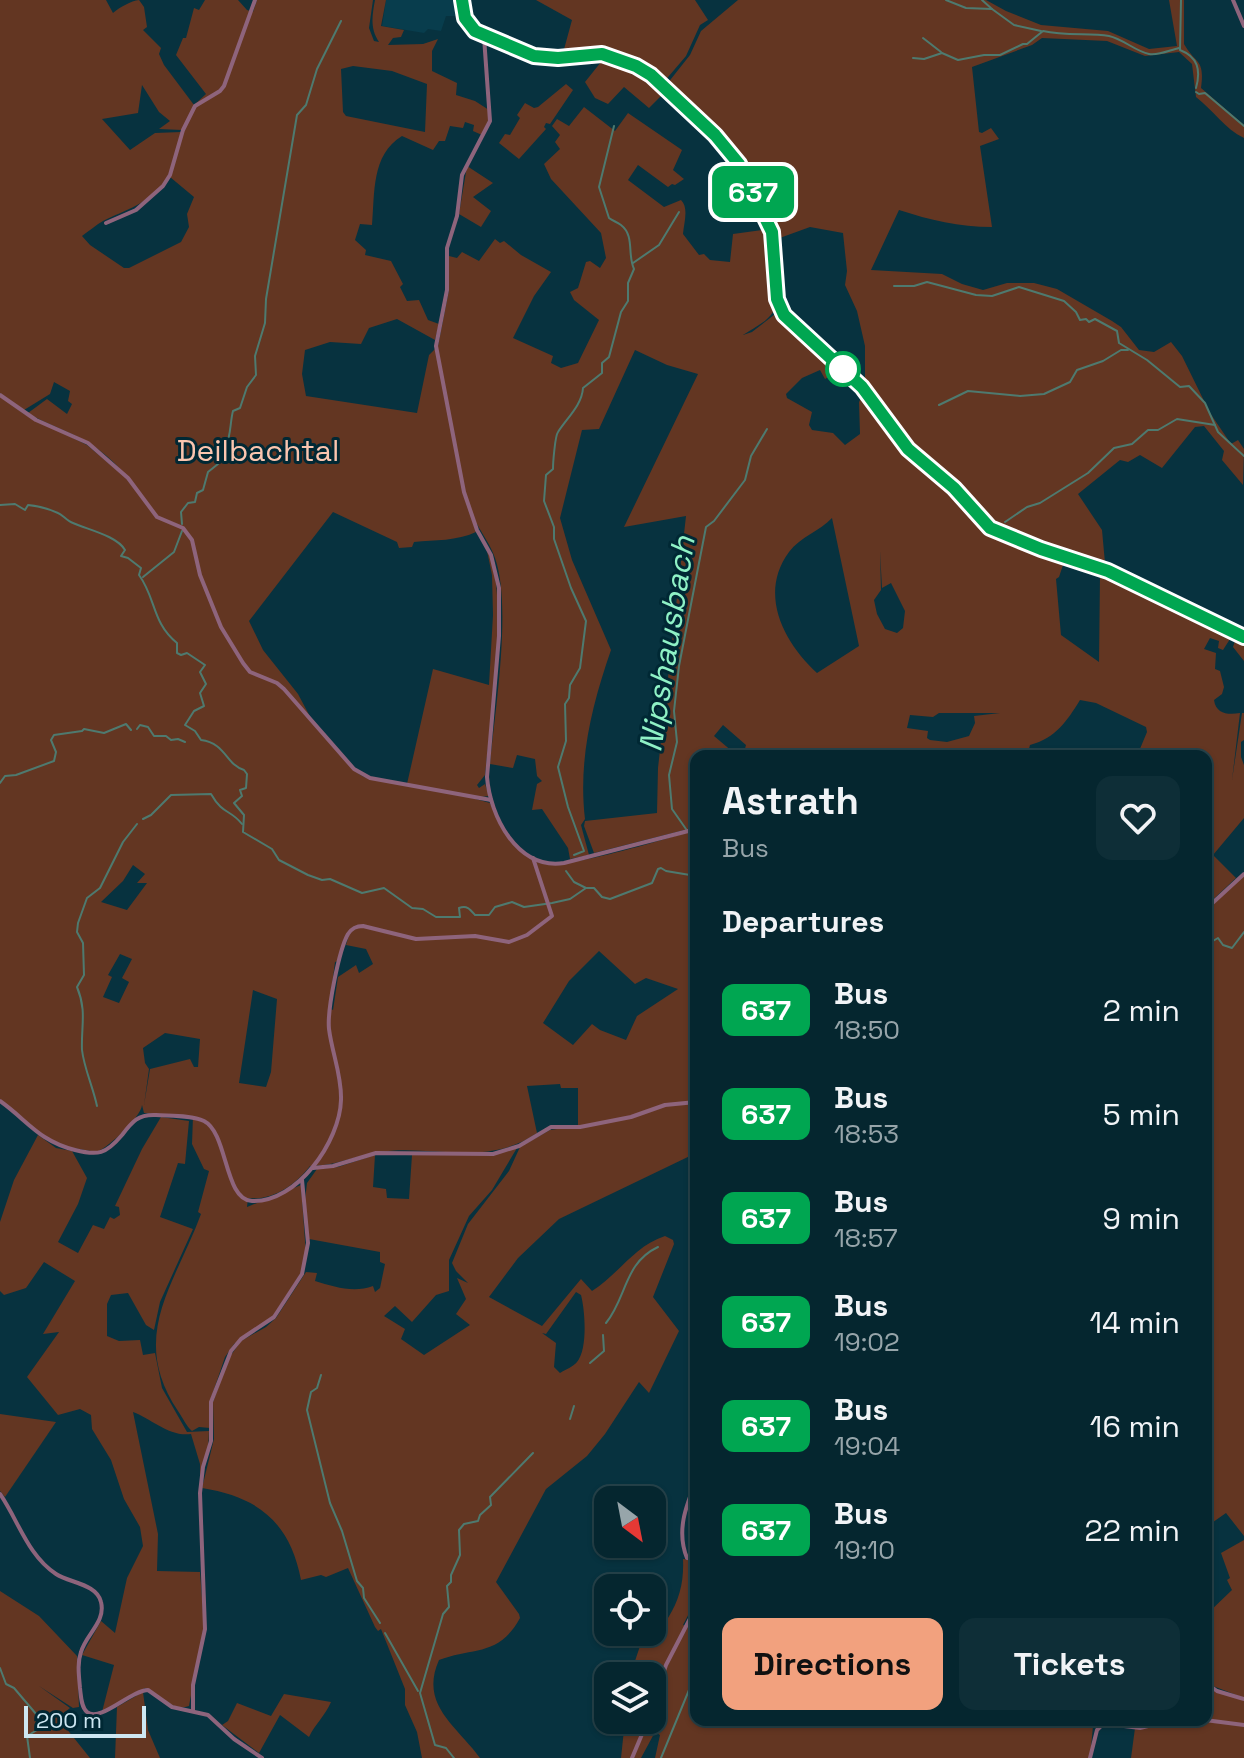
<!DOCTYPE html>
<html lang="en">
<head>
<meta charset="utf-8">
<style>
	:root { --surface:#05262f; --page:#0e2e37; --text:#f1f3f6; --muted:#97a5aa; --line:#26434b; --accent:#f2a17e }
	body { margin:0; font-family:"Space Grotesk",sans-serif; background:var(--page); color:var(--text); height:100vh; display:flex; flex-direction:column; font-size:30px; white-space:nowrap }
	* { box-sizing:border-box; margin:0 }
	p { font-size:26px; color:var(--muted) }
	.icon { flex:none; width:44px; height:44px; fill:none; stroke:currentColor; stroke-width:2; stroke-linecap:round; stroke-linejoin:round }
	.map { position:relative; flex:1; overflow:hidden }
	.sheet { position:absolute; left:690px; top:750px; width:522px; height:976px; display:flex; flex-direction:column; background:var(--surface); border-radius:16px; box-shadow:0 2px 6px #0004,0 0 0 2px var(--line) }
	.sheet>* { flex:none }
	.badge { padding:0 16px; border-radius:12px; font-size:28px; line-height:52px }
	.needle { width:52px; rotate:148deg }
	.tools { position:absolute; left:594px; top:1486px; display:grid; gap:16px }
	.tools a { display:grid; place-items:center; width:72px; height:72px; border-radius:16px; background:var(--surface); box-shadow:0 2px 6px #0004,0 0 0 2px var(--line); font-size:40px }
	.scale { position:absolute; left:24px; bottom:20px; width:122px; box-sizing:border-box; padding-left:8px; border:4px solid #cde7f2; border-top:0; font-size:22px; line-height:28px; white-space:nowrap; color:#cde7f2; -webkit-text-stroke:6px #002834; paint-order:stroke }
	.map>.badge { position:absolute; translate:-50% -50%; box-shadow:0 0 0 4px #fff }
	h2 { padding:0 32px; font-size:30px; line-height:72px }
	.round { display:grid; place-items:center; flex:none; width:84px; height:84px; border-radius:16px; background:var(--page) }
	.summary { display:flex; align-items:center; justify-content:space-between; height:136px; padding:0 32px }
	h1 { font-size:38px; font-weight:700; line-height:60px }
	.action { display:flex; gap:16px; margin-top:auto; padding:16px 32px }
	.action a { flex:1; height:92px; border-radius:16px; background:var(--accent); color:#111; font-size:32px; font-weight:700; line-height:92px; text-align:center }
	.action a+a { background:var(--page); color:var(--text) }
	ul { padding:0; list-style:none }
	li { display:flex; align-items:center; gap:24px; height:104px; padding:0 32px }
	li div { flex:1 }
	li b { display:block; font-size:30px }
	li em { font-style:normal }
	li .badge { min-width:88px; font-weight:700; text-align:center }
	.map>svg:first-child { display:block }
	.built { fill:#083d4d }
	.green { fill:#633622; fill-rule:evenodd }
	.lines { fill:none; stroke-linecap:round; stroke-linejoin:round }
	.stream { stroke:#4e7a6f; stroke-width:2 }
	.minor { stroke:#8e647c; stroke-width:4 }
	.tertiary { stroke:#8e647c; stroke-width:4 }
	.secondary { stroke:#c582a9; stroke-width:5 }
	.line-casing { stroke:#fff; stroke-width:18 }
	.line { stroke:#00a651; stroke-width:12 }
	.stop-dot { fill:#fff; stroke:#00a651; stroke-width:4 }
	.labels { text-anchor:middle; stroke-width:6; stroke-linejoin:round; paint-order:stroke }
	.park-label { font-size:30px; fill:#fac5af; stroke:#002834 }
	.water-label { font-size:32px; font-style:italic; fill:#8ff2c6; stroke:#002834 }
</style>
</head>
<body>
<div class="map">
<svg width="1244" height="1758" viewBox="0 0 1244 1758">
	<rect width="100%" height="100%" fill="#07323f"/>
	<!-- built -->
	<path class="built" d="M386 0H459L460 16H446L441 31 428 29 424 33 382 26Z"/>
	<!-- green -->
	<g class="green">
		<path d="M0 0H106L113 13C120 7 131 1 139 0L144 7 147 27 143 30 161 48 159 54 164 65 194 105 206 94 176 55 183 38H186L194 8 199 10 205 0H238L247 10 253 12 257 0H373L369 28 374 41 379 42C370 29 372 16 375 0H386L381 26 404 30 401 37 393 38 388 45 423 44 438 39 432 51V71L457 83 456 95 475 101 489 110 488 121 482 135 473 131 474 125 465 122 463 128 450 126 445 141H439L433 150 402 136C371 155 375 193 372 225L360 224 355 240 366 250 365 255 391 261 403 284 400 287 407 301 419 300 428 320 439 324 435 340 397 319 369 328 361 344 330 342 305 350 302 374 306 396 417 413 429 355 438 346 449 290V256L457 258 462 252 479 261 495 239 500 243 504 241 521 255 551 272 534 296 513 338 553 356 551 363 561 368 578 363 599 320 574 300 570 292 578 288 586 262 590 261 600 268 606 258 601 233 551 179 544 164 560 149 555 142 560 135 552 126 557 119 569 126 584 107 615 131 628 113 682 150 673 170 684 179 675 185 672 184 668 187 638 165 628 180 664 207 681 200C689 208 684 222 683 234L699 255 704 254 710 260 730 262 733 234 769 229C772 246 780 298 773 312 766 323 753 328 743 335L752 332 779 311 840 370 825 379 820 370 802 378 786 394 787 398 812 412 809 425 812 430 833 433 845 445 860 434 859 402 864 392 906 442 865 387V346L857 311 845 285 847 271 843 233 810 227 777 239 740 163 716 132 667 84 690 55 701 31 738 0H986L1006 11 1041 25 1108 31 1149 49 1177 46 1169 0H1184V44C1196 65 1205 58 1201 88L1244 125V138C1225 129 1213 110 1196 97L1192 64 1179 52 1145 56 1107 41 1042 38 1032 45 972 67 979 132 982 133 991 128 999 139 980 146 992 227C959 227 930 220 899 210L871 270 942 274 962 284 983 290 1007 283H1034L1057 289 1112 321 1121 327 1139 350 1154 352 1171 342 1182 356 1210 413 1231 444 1238 440 1244 449 1243 485 1222 460 1224 451 1204 426 1195 427 1162 468 1140 455 1128 462 1120 460 1078 494 1102 530 1105 563 1244 630V634L1102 566 1086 560 1084 564 1183 608 1244 640V661L1233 647 1235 641 1230 639 1223 650 1218 648 1219 641 1210 638 1204 649 1216 653 1215 669 1220 671 1224 687 1222 694 1214 700C1216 714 1228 715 1240 713L1232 780 1242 713H1244V740L1241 742V757L1244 765V818L1213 855 1236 878 1206 906V866L1213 855H1211L1206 862V756H1137L1147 732 1146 727 1096 703 1080 700C1067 721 1056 738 1030 745L1027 756H743L746 745 723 725 714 736 733 752 731 756H696V767L693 769 696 774V805L691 809 696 827 594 853 584 826 585 821 657 813 658 768 686 516 624 527 698 374 667 365 635 350 599 429 582 430 560 518 572 560 611 650C592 705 578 760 585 819L581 825 589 855 570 859 568 848 542 809 532 810 537 784 542 781 537 776 535 759 517 755 513 768 490 764C495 710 512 606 495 558 491 546 483 535 477 524L474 526 476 532C457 541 435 540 414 542L412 547 399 548 397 542 333 512 249 621 263 650 298 694 315 726 359 774 364 777 407 784 433 669 489 685 493 615 492 575 487 551C510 589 490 725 485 775L477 785 479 788 485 784 489 796 472 798 490 803C502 828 513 853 540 863 563 871 668 838 696 830V1185L692 1155 559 1219 518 1258 489 1297 542 1326 581 1279 592 1291C619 1274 634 1246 665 1236L673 1240 674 1244 653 1297 679 1331 649 1393 639 1382 605 1434 587 1456 546 1489 496 1582 519 1614 520 1618C499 1657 472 1647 439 1660 419 1705 457 1726 480 1758H422L417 1732 405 1705V1689L381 1629 378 1631 375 1627 348 1568 326 1577 321 1575 301 1580C290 1523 259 1497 202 1488L214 1439 213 1402 229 1358 241 1341 266 1327 276 1318 306 1272 317 1273 315 1281C334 1287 354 1293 373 1286L375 1292 380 1288 385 1264 380 1262V1252L309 1239 305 1200 307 1183 317 1169 338 1167 375 1155 373 1187 386 1189 387 1198 409 1199 412 1155H493L517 1148 492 1190 469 1216 449 1260V1291L436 1295 412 1322 395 1306 384 1316 405 1329 401 1339 424 1355 470 1325 456 1314 466 1299 457 1278 468 1283 456 1271 452 1263 468 1224 509 1171 520 1147 550 1130 578 1126V1088H561L560 1084 527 1086 537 1133C486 1168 434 1144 378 1152 355 1156 334 1166 310 1166 295 1185 273 1201 248 1198L247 1207 301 1185 306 1255 302 1271 273 1316 234 1344 225 1357 210 1401V1428L199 1427 192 1431C186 1426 183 1418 178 1411 128 1336 175 1285 201 1214L198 1212 209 1171 204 1169 192 1144 193 1116 144 1113 142 1105C141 1117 110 1146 97 1152L61 1146 39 1133 0 1099V396L24 414 87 445 126 478 156 517 157 515C137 488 118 461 89 443 70 431 47 425 28 413L47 399 67 414 72 404 68 401 70 391 54 382 50 394 24 410 0 393ZM353 66 392 71 427 84 425 132 346 116 343 112 341 69ZM142 85 159 112 170 121 159 129 182 130 170 177 194 197 187 214 189 227 181 242 129 268H124L90 245 82 236C89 231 96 225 103 221 125 210 151 203 166 180 174 167 177 146 181 132L155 133 130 150 102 119 138 113ZM832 518 859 646 817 673C784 643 758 594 789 552 800 537 820 531 832 518ZM880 551 882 588 891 583 905 611 903 628 897 633 885 629 877 614 874 600 881 590ZM1063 565 1100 575 1099 662 1061 635 1056 579 1059 577ZM939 713H1000L974 716 975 723 969 736 947 742 930 740 927 738 928 731 907 728 910 715 933 717ZM133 865 145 874 137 883H147L127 910 101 902 123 881ZM350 932 346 945 366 949 373 964 359 973 356 965 338 977 333 1010 329 1008 335 962 338 961ZM599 951 635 984 646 978 678 989 637 1016 626 1040 600 1030 592 1024 573 1045 543 1023 569 981ZM120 954 132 959 122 978 129 982 119 1003 103 997 112 977 108 975ZM253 990 277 999 271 1072 266 1087 239 1083ZM165 1033 200 1039 198 1067H194L190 1059 150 1069 144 1105 149 1069 145 1063 143 1048ZM576 1292 581 1295C585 1310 588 1349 577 1362 574 1366 565 1370 560 1373L554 1367 556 1343 542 1333 546 1334Z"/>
		<path d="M536 0H695L708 20 700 25 686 56 663 83 644 67 608 49 563 53 572 20Z"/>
		<path d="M605 57 635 68 665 92 649 108 624 87 608 104 595 98 585 82Z"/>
		<path d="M566 84 573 90 550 124 546 123 544 127 546 129 519 159 499 143 505 134 510 135 520 118 517 115 525 103 534 108 538 107Z"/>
		<path d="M467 166 493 183 473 197 491 211 481 227 459 214Z"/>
		<path d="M1244 876V1536L1226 1513 1206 1527V911Z"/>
		<path d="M161 1117 189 1121 185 1164 178 1163 160 1217 193 1229 160 1302 154 1330 146 1325 128 1293 111 1295 107 1304V1336L119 1341 140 1340 143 1355 155 1353 162 1388 187 1432 209 1431 208 1451 200 1478V1464L191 1434C169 1437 152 1419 133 1412L158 1534 157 1571 200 1572 204 1626 189 1706C171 1712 162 1694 145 1688L102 1712 114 1665 82 1655 101 1621 115 1633 127 1578 143 1546 140 1527 124 1499 111 1460 92 1429 91 1415 80 1409 58 1415 27 1377 59 1332 43 1334 75 1281 44 1262 26 1288 4 1295 0 1291V1222L14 1180 38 1135 56 1148 72 1151 87 1178 78 1204 58 1242 78 1253 93 1225 104 1229 110 1217 114 1219 120 1215 119 1207 115 1206 142 1149Z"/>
		<path d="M0 1414 56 1422 5 1497 0 1491Z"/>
		<path d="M1244 1540V1698L1213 1686 1206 1677V1615L1232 1590 1227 1580 1230 1578 1221 1553Z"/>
		<path d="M683 1559 696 1560V1600L683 1625 687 1626 696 1607V1720H1168L1165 1722 1206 1720V1680L1214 1691 1244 1700V1758H1131L1135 1728 1108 1724 1093 1726 1090 1758H655L660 1735 655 1732 641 1758H621L625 1720H652V1676H630L643 1637 652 1632 657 1621 668 1618C680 1599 684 1581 683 1559Z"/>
		<path d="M0 1591 39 1616 77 1656 79 1707 73 1708 39 1686 70 1708 58 1718 90 1758H0Z"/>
		<path d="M143 1692 148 1730 160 1758H115L117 1707Z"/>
		<path d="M284 1694 331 1702C325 1716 315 1724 309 1737L280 1715 259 1753 222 1725 228 1721 237 1703 271 1716Z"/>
	</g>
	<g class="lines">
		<!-- stream -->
		<g class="stream">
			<path d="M946 0 966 8 992 9 1014 25 1041 31"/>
			<path d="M982 0 992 9"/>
			<path d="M1181 0 1180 50C1198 57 1201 70 1196 88"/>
			<path d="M923 38 941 52"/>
			<path d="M913 58 924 59 942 53 958 60 984 55H1000L1023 44H1027L1043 31C1065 36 1089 33 1109 36 1123 39 1135 51 1149 54 1158 56 1170 50 1179 48"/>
			<path d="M1196 92 1199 94 1205 93 1244 126"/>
			<path d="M633 263 659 245 679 212"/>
			<path d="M894 286H914L927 282 976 295 992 296 1019 287 1064 301 1076 312 1080 320 1086 319 1089 322 1095 319 1117 331 1119 343 1147 360 1180 387 1189 386 1205 403 1218 432 1244 456"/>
			<path d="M939 405 968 391 1020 396 1044 394 1070 382 1077 370 1103 361 1121 350H1128"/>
			<path d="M0 505 15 504 25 510 28 505C39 506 49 509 58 513 63 515 67 521 73 523 89 530 117 536 125 550L121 556 128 558 141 568 139 575C156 598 152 623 177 643V653L181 655 187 653 205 665 200 672 206 684 200 693 204 706 194 711 185 725 195 731 201 740C226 743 226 765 244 770L247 774 246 788 240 790 242 796 234 803 244 815 243 832 272 849 279 860 308 875 322 880 330 879 362 893 384 888 412 908 423 909 436 917H460L459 908C467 905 470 909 475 915H489L495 907 512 902 524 907 552 903 570 899 586 888H594L602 897 610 899 652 883 658 869 661 868 666 871 696 876"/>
			<path d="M1005 522 1027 507 1040 503 1088 473 1114 448 1132 444 1148 430H1158L1177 419 1215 425"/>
			<path d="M182 524 181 512 188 503 195 502 197 493 203 490 208 472 218 464C219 454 222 454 226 445 231 436 230 422 233 411L240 408 247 387 256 375 255 356 265 323 266 299 297 115 306 105 317 69 341 21"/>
			<path d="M143 577 174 552 182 531"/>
			<path d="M137 729 140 725 148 727 154 736H166L171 740 178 739 185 742"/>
			<path d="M0 783 5 776 16 775 54 761 56 752 51 740 54 735 82 731 84 729 104 733 126 724 131 730"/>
			<path d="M143 819 151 815 171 795 211 794C223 815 230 809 242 824"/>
			<path d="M686 829 672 809 669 775 677 742 674 711 679 666 706 527 714 521 745 480 751 456 767 429"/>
			<path d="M691 833 696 838"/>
			<path d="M574 855 584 851 568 807 558 767 566 741 565 704 569 698 570 685 580 668 586 621 571 588 554 539V527L544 501 546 475 553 469C553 463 555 436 558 432 567 418 582 405 583 388L602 373V363L609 357 621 312 628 301V283L634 269C627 254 635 236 621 225 617 222 613 221 609 218L599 187 614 126"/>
			<path d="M566 871 574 882 586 888"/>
			<path d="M1206 945 1218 938 1223 945 1232 948 1244 932"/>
			<path d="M97 1106C93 1087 84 1068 82 1050 81 1026 87 1011 77 987L84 975 83 943 77 932 78 923 87 898 100 888 123 842 137 824"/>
			<path d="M606 1323C627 1297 624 1263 658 1247"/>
			<path d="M590 1363 604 1351 603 1335"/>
			<path d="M321 1375 317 1388 311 1392 307 1410 330 1503 342 1531 357 1581 363 1588 364 1598 380 1623"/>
			<path d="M570 1419 574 1406"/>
			<path d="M385 1633 418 1691"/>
			<path d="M0 1668 6 1684 14 1688 42 1721 37 1730 27 1736 30 1758"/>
			<path d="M454 1758 446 1748 435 1745 420 1693 443 1614 449 1607 447 1586 451 1582V1575L460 1555 459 1530 464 1524 478 1521 480 1515 491 1505 490 1497 533 1453"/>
			<path d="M661 1758 696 1673"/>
		</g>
		<!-- minor -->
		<g class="minor">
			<path d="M484 37 490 121 462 175 457 216 447 248V290L436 346 464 492 477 530 491 555 499 588V636L487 777C490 816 517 870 564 863L696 829"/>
			<path d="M106 223 136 210 163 186 170 175 183 130 195 106 220 91 224 86 255 0"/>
			<path d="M0 395 36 420 88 443 128 478 157 517 183 528 192 540 200 575 221 627 243 663 250 672 277 683 284 689 354 769 370 778 491 800"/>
			<path d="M1206 909 1244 874"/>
			<path d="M0 1101C28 1121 39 1141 75 1150 98 1156 106 1154 122 1135 132 1122 138 1114 156 1115 171 1116 191 1115 204 1121 228 1133 224 1200 252 1201 297 1203 340 1141 341 1100 342 1076 332 1053 329 1029 327 1010 339 950 348 934 352 928 356 926 363 926L416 939 475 936 509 942 527 935 552 916 533 858"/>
			<path d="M313 1168 333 1166 376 1153 493 1154 519 1146 551 1127H580L631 1117 665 1105 696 1102"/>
			<path d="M696 1481C686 1506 676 1531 687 1558L696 1559"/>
			<path d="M1206 1683 1217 1691 1244 1699"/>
			<path d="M652 1706 666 1665 696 1607"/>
			<path d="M193 1710V1685L205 1629 200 1493 203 1467 211 1441V1402L231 1351 241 1339 274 1317 302 1274 308 1243 302 1180"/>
			<path d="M1205 1720 1244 1725"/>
			<path d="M632 1758 648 1720"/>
			<path d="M1090 1758 1097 1730 1101 1726 1108 1724 1140 1728 1172 1720"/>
		</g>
		<!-- tertiary -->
		<g class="tertiary">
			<path d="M1233 0 1244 26"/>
			<path d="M0 1494C18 1520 28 1556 56 1574 70 1583 97 1584 101 1602 106 1622 86 1634 81 1652 77 1663 79 1676 80 1688 81 1696 81 1707 87 1712 100 1723 131 1690 148 1690L172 1707 208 1715 234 1739 262 1758"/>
		</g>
		<!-- secondary -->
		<path class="secondary" d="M462 0 465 18 475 31 534 56 558 58 602 54 636 66 651 75 715 135 739 164 772 232 777 299 784 315 862 387 908 449 954 488 990 528 1041 549 1108 571 1244 637"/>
	</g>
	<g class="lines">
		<!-- line casing -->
		<g class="line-casing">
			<path id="line" d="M462 0 465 18 475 31 534 56 558 58 602 54 636 66 651 75 715 135 739 164 772 232 777 299 784 315 862 387 908 449 954 488 990 528 1041 549 1108 571 1244 637"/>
		</g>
		<!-- line -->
		<use href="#line" class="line"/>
	</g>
	<!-- markers -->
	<circle class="stop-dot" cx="843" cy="369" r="16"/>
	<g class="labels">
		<!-- park labels -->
		<g class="park-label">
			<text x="258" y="461">Deilbachtal</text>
		</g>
		<!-- water labels -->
		<g class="water-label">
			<text transform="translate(667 644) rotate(-81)" y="11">Nipshausbach</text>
		</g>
	</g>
</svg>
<div class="tools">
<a><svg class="needle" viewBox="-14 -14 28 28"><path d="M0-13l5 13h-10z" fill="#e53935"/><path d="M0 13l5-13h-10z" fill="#97a5aa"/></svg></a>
<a><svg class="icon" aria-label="locate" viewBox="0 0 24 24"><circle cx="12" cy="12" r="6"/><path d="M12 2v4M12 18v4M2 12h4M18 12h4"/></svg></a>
<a><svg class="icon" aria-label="layers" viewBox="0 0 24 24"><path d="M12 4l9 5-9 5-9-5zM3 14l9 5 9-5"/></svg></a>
</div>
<div class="scale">200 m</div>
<b class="badge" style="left:753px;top:192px;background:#00a651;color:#fff">637</b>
<section class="sheet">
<div class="summary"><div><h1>Astrath</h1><p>Bus</p></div><a class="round"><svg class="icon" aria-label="heart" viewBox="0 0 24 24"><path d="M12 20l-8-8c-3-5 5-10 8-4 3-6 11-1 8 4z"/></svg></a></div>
<h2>Departures</h2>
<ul>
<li><span class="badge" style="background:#00a651;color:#fff">637</span><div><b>Bus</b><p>18:50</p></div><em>2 min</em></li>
<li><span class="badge" style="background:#00a651;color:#fff">637</span><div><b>Bus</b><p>18:53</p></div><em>5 min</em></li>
<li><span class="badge" style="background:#00a651;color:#fff">637</span><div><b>Bus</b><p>18:57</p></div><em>9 min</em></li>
<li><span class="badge" style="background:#00a651;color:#fff">637</span><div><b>Bus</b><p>19:02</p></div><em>14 min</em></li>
<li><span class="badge" style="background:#00a651;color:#fff">637</span><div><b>Bus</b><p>19:04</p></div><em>16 min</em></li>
<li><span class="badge" style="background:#00a651;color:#fff">637</span><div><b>Bus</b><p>19:10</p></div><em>22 min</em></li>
</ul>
<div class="action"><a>Directions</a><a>Tickets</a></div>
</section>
</div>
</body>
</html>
